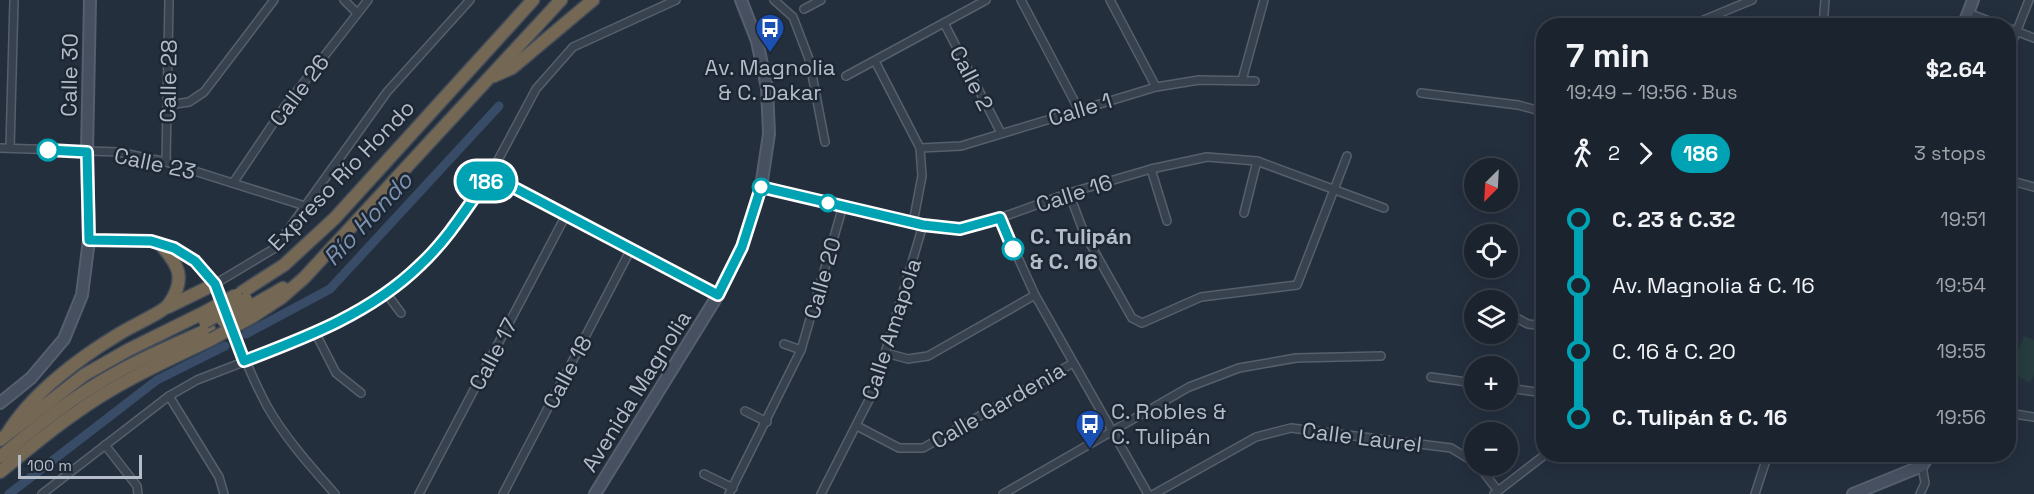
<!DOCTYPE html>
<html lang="en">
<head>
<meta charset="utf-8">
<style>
	:root { --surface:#1b232e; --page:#282f3a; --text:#f1f3f6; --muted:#a0a4aa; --line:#39404a }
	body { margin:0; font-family:"Space Grotesk",sans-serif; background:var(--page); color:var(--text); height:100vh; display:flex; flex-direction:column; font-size:22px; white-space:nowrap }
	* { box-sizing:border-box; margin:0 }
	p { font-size:20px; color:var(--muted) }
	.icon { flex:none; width:33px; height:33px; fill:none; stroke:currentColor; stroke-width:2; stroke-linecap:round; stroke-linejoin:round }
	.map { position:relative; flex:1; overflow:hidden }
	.panel { position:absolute; left:1536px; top:18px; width:480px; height:444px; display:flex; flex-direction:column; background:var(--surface); border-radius:24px; box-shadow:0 3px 15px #0003,0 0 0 2px var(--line) }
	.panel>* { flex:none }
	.badge { padding:0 12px; border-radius:20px; font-size:21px; line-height:39px }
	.needle { width:39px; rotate:204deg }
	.tools { position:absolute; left:1464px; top:158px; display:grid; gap:12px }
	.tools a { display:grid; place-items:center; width:54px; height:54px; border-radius:50%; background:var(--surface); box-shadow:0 3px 15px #0003,0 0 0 2px var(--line); font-size:30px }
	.scale { position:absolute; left:18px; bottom:15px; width:124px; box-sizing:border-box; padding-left:6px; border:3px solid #b4bcc9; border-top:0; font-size:16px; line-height:21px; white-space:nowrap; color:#b4bcc9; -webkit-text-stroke:4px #1d2633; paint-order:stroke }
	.map>.badge { position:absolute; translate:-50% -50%; box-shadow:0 0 0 3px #fff }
	.legs { display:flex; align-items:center; gap:9px; height:66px; padding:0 30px; font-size:20px }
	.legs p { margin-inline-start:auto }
	.summary { display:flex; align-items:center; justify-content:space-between; height:102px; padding:0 30px }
	h1 { font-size:33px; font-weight:700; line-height:45px }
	ul { padding:0 30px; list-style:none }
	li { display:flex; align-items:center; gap:21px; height:66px; font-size:22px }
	li i { display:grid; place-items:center; width:9px; height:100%; margin:0 8px; background:currentColor }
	li i::after { content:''; width:15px; height:15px; margin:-8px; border:4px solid; border-radius:50%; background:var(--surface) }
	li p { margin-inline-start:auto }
	li:first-child i { background:linear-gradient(#0000 50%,currentColor 0) }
	li:last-child i { background:linear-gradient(currentColor 50%,#0000 0) }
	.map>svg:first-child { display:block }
	.green { fill:#263c3f }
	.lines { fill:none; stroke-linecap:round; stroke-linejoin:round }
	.canal { stroke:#394c67; stroke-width:9 }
	.street-casing { stroke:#565f6c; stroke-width:10 }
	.secondary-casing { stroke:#565f6c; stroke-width:14 }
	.highway-casing { stroke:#434c59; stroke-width:15 }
	.street { stroke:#38414e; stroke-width:7 }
	.secondary { stroke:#465061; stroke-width:10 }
	.highway { stroke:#746855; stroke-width:12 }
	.highway-bridge-casing { stroke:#434c59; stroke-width:15; stroke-linecap:butt }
	.highway-bridge { stroke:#746855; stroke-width:12 }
	.line-1-casing { stroke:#fff; stroke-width:14 }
	.line-1 { stroke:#00a3b4; stroke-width:9 }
	.stop-1-dot { fill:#fff; stroke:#00a3b4; stroke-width:3 }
	.labels { text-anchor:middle; stroke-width:5; stroke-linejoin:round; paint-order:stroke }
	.poi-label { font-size:22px; fill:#b4bcc9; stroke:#1d2633 }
	.street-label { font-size:22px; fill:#b4bcc9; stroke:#1d2633 }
	.stop-label { font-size:22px; font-weight:bold; fill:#b4bcc9; stroke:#1d2633; text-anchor:start }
	.water-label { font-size:24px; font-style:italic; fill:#7c92b1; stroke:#1d2633 }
</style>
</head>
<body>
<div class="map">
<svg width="2034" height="494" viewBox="0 0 2034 494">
	<rect width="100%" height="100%" fill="#242f3e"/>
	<!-- green -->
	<path class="green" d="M2024 336 2034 340V375L2030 383 2009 372Z"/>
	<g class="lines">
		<!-- canal -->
		<g class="canal">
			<path d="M246 334 330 289 499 106"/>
			<path d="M9 494 157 380 225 346"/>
		</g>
		<!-- street casing -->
		<g class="street-casing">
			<g id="street">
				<path d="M344 0 357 13"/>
				<path d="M774 0 793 17 809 59 825 142"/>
				<path d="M1021 0 1079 110"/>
				<path d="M1110 0 1156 87"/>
				<path d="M804 9 821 0"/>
				<path d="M1968 13 2002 26"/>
				<path d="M944 23 1001 133"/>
				<path d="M1689 26 1752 0"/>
				<path d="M1823 26 1825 0"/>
				<path d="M2008 28 2034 38"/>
				<path d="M2008 53 2029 0"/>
				<path d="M875 61 920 148 922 176 913 223"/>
				<path d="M846 76 986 0"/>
				<path d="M1242 80 1264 0"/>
				<path d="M1421 93 1518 105 1544 112"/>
				<path d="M168 105 189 102 204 92 274 0"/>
				<path d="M0 148 118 152 166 162 305 206"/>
				<path d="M10 148 14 0"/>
				<path d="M920 148 961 146 1156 87 1199 80 1255 81"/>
				<path d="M166 162 169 0"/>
				<path d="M1151 169 1167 221"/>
				<path d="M490 175 718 295"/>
				<path d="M2008 180 2034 187"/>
				<path d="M233 183 283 109 368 0"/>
				<path d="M761 187 913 223 960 229 1000 218 1069 193 1151 169 1207 157 1257 161 1384 208"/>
				<path d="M1069 193 1084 233 1132 318 1142 323 1201 297 1297 285 1347 156"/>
				<path d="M1244 213 1257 161"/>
				<path d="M1000 218 1035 295 1148 494"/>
				<path d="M89 240C152 241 196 236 223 304"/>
				<path d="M215 284 275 248 387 92 470 0"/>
				<path d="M386 293 401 313"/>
				<path d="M1509 314 1528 324 1544 326"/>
				<path d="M231 326C242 353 253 380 267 406 285 438 311 467 335 494"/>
				<path d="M316 334 336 373 361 393"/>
				<path d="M784 344 801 350"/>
				<path d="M886 353 908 359 928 356 1035 295"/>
				<path d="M1431 377 1474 383"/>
				<path d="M1508 388 1544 393"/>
				<path d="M169 396 219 477 224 494"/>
				<path d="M745 411 767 422"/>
				<path d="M2008 413 2034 417"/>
				<path d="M857 426 899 448H923L1073 363"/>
				<path d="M105 445 137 486 138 494"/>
				<path d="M1478 465 1498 491"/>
				<path d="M704 474 733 488"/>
				<path d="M42 494 169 396 197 380 316 334 386 293 420 266 451 232 490 175 536 89 573 47 676 0"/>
				<path d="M419 494 566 215"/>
				<path d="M503 494 631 249"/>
				<path d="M729 494 801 350 843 206"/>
				<path d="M821 494 874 390 923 225"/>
				<path d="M1003 494 1189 387 1239 368 1296 358 1381 356"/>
				<path d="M1154 494 1256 437 1291 428 1451 448 1474 462"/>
				<path d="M1494 494 1546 454"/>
				<path d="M1755 494 1768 454"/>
				<path d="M1920 494 1925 483 1922 466"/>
			</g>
		</g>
		<!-- secondary casing -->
		<g class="secondary-casing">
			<g id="secondary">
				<path d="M1963 26 1973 0"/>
				<path d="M0 403 31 378 64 339 82 295 89 240 87 152 90 0"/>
				<path d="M595 494 718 295 742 247 761 187 769 134 767 88 757 41 741 0"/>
				<path d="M1853 494 1922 466 1930 454"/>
			</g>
		</g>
		<!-- highway casing -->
		<g class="highway-casing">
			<g id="highway">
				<path d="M494 76 512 68 593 0"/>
				<path d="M242 292 284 265 335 218 533 0"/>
				<path d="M168 307 215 284"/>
				<path d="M250 307 283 288"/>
				<path d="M252 317 281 298 304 278 561 0"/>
				<path d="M7 434C31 394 79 358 119 334 129 327 164 312 169 304 187 278 178 264 160 244"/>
				<path d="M0 440 84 375 128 350 201 314"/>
				<path d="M0 457C31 431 62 405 97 384 132 362 171 346 209 329"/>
				<path d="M0 472C25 452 50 430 77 412 118 382 166 361 212 339"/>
			</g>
		</g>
		<!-- street -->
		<use href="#street" class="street"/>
		<!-- secondary -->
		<use href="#secondary" class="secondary"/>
		<!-- highway -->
		<use href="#highway" class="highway"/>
		<!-- highway-bridge casing -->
		<g class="highway-bridge-casing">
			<g id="highway-bridge">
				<path d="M201 314 236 295"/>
				<path d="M223 321 250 307"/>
				<path d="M205 322 246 299"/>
				<path d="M212 339 252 317"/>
			</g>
		</g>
		<!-- highway-bridge -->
		<use href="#highway-bridge" class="highway-bridge"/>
	</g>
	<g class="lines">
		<!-- line-1 casing -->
		<g class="line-1-casing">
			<path id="line-1" d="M48 150 87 152 89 240 151 241 174 248 195 261 215 284 244 361C307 337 371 313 420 265 448 239 468 206 490 175L718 295 742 247 761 187 923 225 960 229 1000 218 1013 249"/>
		</g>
		<!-- line-1 -->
		<use href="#line-1" class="line-1"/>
	</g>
	<!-- icons -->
	<defs>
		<g id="bus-pin" transform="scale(1.5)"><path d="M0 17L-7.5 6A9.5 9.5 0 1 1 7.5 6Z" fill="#1a4fb4" stroke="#1d2633"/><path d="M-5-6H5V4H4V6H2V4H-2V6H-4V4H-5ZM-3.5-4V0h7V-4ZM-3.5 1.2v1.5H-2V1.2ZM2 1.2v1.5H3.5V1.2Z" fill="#fff"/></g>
	</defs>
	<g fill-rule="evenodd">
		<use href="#bus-pin" x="770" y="28"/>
		<use href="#bus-pin" x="1090" y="424"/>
	</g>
	<!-- markers -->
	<g class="stop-1-dot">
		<circle cx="48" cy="150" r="10"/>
		<circle cx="761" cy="187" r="8"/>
		<circle cx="828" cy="203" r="8"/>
		<circle cx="1013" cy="249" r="10"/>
	</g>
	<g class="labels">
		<!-- poi labels -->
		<g class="poi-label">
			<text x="770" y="75">Av. Magnolia<tspan x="770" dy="25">&amp; C. Dakar</tspan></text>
			<text x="1111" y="419" text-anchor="start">C. Robles &amp;<tspan x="1111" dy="25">C. Tulipán</tspan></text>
		</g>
		<!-- street labels -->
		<g class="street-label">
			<text transform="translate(69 75) rotate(-89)" y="8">Calle 30</text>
			<text transform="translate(972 78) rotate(63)" y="8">Calle 2</text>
			<text transform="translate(168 81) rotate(-89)" y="8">Calle 28</text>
			<text transform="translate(299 90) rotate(-53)" y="8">Calle 26</text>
			<text transform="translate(1080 109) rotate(-17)" y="8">Calle 1</text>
			<text transform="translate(155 163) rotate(12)" y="8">Calle 23</text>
			<text transform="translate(341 175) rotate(-46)" y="8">Expreso Río Hondo</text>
			<text transform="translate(1074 193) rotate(-18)" y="8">Calle 16</text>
			<text transform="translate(822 278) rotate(-74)" y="8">Calle 20</text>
			<text transform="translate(891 329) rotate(-72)" y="8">Calle Amapola</text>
			<text transform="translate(493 354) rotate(-62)" y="8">Calle 17</text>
			<text transform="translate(567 372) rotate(-62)" y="8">Calle 18</text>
			<text transform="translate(636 391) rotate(-58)" y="8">Avenida Magnolia</text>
			<text transform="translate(998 405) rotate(-30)" y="8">Calle Gardenia</text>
			<text transform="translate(1362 437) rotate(7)" y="8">Calle Laurel</text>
		</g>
		<!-- stop labels -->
		<g class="stop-label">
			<text x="1030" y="244">C. Tulipán<tspan x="1030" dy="25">&amp; C. 16</tspan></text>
		</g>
		<!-- water labels -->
		<g class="water-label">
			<text transform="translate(368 219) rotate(-47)" y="8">Río Hondo</text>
		</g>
	</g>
</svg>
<div class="tools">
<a><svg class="needle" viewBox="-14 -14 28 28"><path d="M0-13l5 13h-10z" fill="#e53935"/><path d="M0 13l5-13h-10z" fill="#a0a4aa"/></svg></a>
<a><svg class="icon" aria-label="locate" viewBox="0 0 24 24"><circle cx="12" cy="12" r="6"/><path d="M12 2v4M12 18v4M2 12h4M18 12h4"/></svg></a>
<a><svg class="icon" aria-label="layers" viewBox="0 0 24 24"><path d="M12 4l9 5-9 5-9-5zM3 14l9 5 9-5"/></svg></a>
<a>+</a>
<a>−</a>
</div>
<div class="scale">100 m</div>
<b class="badge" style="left:486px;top:181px;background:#00a3b4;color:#fff">186</b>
<section class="panel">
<div class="summary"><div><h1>7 min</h1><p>19:49 – 19:56 · Bus</p></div><b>$2.64</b></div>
<div class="legs"><svg class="icon" aria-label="walk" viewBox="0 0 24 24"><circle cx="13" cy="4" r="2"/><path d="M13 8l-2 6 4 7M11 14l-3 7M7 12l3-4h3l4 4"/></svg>2<svg class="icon" aria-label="forward" viewBox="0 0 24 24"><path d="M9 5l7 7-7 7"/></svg><b class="badge" style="background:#00a3b4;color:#fff">186</b><p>3 stops</p></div>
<ul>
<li><i style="color:#00a3b4"></i><b>C. 23 &amp; C.32</b><p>19:51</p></li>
<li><i style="color:#00a3b4"></i><span>Av. Magnolia &amp; C. 16</span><p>19:54</p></li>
<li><i style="color:#00a3b4"></i><span>C. 16 &amp; C. 20</span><p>19:55</p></li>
<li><i style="color:#00a3b4"></i><b>C. Tulipán &amp; C. 16</b><p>19:56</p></li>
</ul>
</section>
</div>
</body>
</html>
